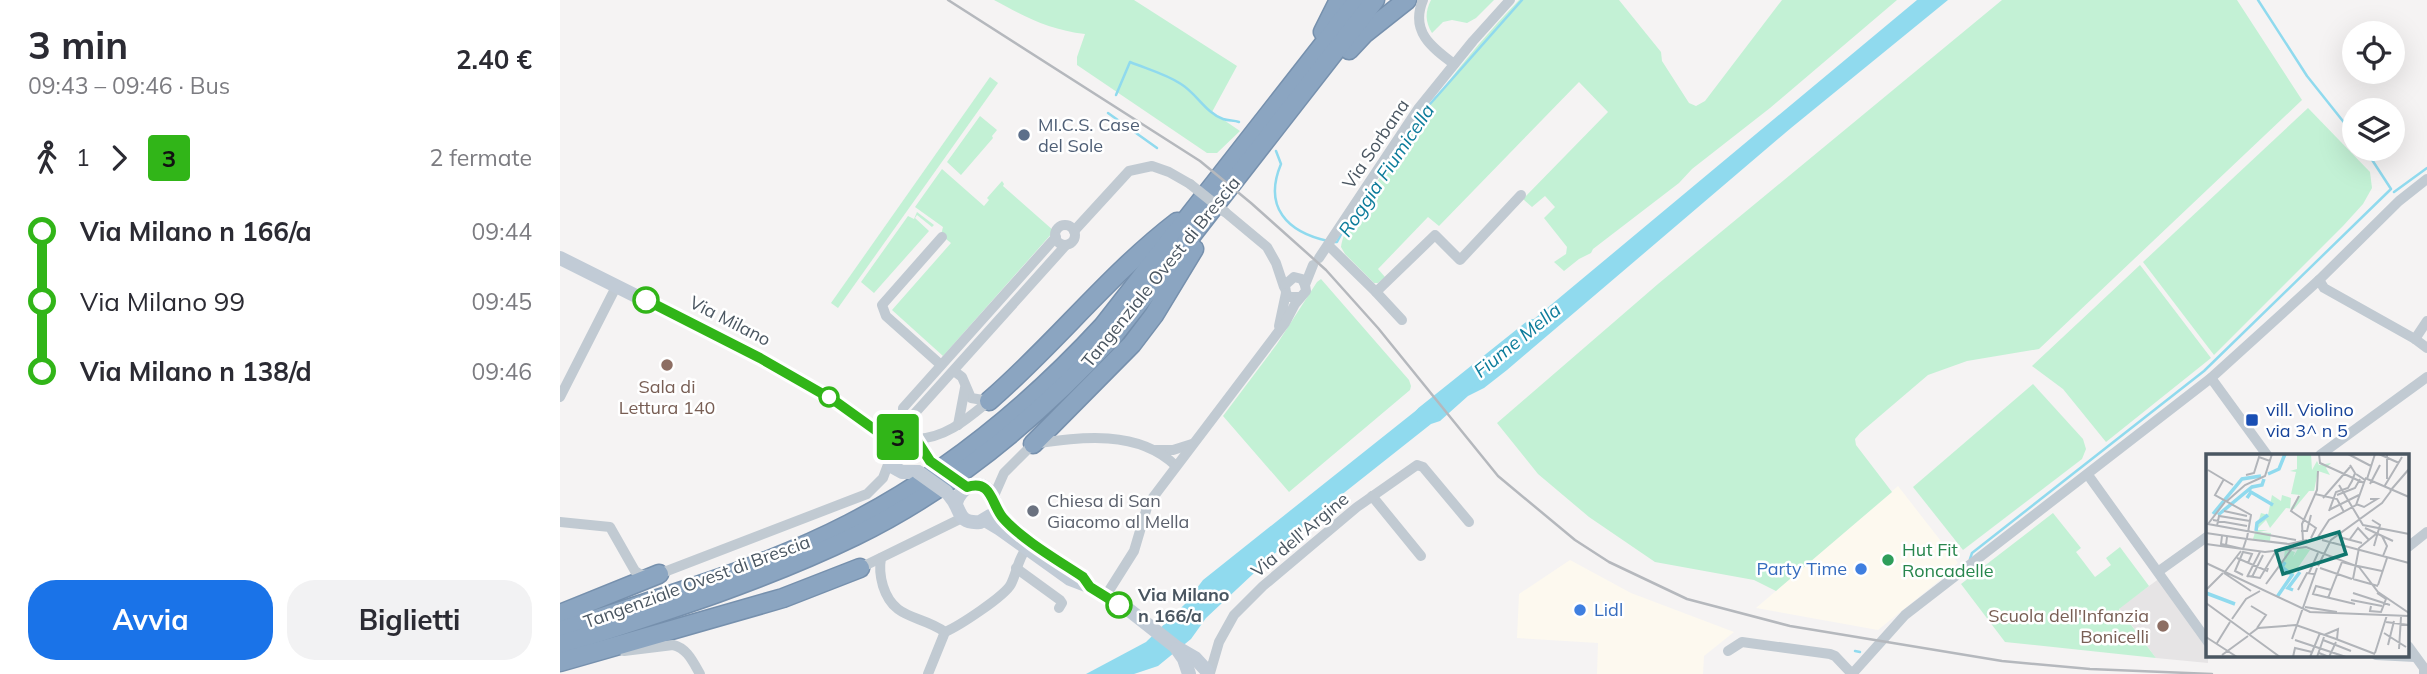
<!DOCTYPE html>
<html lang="it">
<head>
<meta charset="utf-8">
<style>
	:root { --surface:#fff; --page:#f2f2f3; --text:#2b2b33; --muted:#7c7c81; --accent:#1a73e8 }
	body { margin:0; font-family:Mulish,sans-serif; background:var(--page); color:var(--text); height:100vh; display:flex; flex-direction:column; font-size:26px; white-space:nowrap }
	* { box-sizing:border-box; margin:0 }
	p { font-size:23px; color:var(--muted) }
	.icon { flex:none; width:38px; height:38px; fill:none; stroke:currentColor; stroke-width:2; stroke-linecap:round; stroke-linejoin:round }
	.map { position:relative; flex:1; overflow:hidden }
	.side { display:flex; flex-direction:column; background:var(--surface); width:560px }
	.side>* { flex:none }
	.badge { padding:0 14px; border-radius:5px; font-size:24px; line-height:46px }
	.tools { position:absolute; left:1782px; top:21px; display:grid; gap:14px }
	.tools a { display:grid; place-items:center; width:63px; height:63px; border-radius:50%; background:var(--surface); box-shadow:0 7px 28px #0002; font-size:35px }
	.map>.badge { position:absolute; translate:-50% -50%; box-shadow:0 0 0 4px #fff }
	.legs { display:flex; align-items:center; gap:10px; height:77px; padding:0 28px; font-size:23px }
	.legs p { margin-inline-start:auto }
	.headline { display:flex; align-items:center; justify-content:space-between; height:119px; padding:0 28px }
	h1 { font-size:38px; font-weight:700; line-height:52px }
	.primary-button { display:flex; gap:14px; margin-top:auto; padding:14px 28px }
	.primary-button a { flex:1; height:80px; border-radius:28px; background:var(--accent); color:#fff; font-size:28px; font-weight:700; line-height:80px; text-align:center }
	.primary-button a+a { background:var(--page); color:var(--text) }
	ul { padding:0 28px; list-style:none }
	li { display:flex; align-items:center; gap:24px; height:70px; font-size:26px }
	li i { display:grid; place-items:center; width:10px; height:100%; margin:0 9px; background:currentColor }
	li i::after { content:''; width:18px; height:18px; margin:-9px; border:5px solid; border-radius:50%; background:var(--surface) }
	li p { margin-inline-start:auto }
	li:first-child i { background:linear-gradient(#0000 50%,currentColor 0) }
	li:last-child i { background:linear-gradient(currentColor 50%,#0000 0) }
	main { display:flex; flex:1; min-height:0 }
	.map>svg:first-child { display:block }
	.commercial { fill:#fdf9ef }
	.education { fill:#e6e4e5 }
	.green { fill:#c3f1d5 }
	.water { fill:#90daee }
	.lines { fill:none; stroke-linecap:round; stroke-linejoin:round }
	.stream { stroke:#90daee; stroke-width:2.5 }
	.river { stroke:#90daee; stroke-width:18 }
	.highway-casing { stroke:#7690ad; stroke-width:21 }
	.street { stroke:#c1cad2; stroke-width:10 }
	.secondary { stroke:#c1cbd6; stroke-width:14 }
	.highway { stroke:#8ba5c1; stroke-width:18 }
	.rail { stroke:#b5b8bd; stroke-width:2.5 }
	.street-bridge { stroke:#c1cad2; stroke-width:10 }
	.secondary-bridge { stroke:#c1cbd6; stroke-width:14 }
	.line-1-casing { stroke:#fff; stroke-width:16 }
	.line-1 { stroke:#31b518; stroke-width:10 }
	.service-dot { fill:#5c6f8a; stroke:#fff; stroke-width:2.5 }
	.stop-1-dot { fill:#fff; stroke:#31b518; stroke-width:3.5 }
	.education-dot { fill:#8d6e63; stroke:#fff; stroke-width:2.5 }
	.transit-dot { fill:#1a4fb4; stroke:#fff; stroke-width:2.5 }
	.worship-dot { fill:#6b7280; stroke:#fff; stroke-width:2.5 }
	.leisure-dot { fill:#2e9e5b; stroke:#fff; stroke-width:2.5 }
	.shop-dot { fill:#3f7fe0; stroke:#fff; stroke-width:2.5 }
	.labels { text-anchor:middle; stroke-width:5; stroke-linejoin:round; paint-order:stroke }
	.service-label { font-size:18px; fill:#4e5e75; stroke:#fff; text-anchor:start }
	.street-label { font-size:18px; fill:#4a5661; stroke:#fff }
	.education-label { font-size:18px; fill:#785e54; stroke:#fff }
	.transit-label { font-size:18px; fill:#164399; stroke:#fff; text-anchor:start }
	.worship-label { font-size:18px; fill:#5b616d; stroke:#fff; text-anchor:start }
	.leisure-label { font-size:18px; fill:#27864d; stroke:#fff; text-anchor:start }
	.shop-label { font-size:18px; fill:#366cbe; stroke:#fff; text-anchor:end }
	.stop-label { font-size:18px; font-weight:bold; fill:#4a5661; stroke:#fff; text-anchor:start }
	.water-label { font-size:19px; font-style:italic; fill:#0c7c9b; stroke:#fff }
	.inset-river { fill:none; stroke:#90daee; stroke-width:3.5 }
	.inset-road { fill:none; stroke:#b1b4b9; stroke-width:2 }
	.view { fill:#0f766e; fill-opacity:0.15; stroke:#0f766e; stroke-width:3.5 }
	.inset-edge { fill:none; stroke:#4a5661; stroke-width:3.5 }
</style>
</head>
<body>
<main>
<section class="side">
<div class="headline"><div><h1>3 min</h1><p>09:43 – 09:46 · Bus</p></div><b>2.40 €</b></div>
<div class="legs"><svg class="icon" aria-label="walk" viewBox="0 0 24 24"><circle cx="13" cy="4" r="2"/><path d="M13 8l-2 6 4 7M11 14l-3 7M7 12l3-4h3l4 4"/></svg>1<svg class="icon" aria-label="forward" viewBox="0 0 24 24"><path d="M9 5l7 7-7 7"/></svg><b class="badge" style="background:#31b518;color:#111">3</b><p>2 fermate</p></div>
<ul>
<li><i style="color:#31b518"></i><b>Via Milano n 166/a</b><p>09:44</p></li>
<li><i style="color:#31b518"></i><span>Via Milano 99</span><p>09:45</p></li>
<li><i style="color:#31b518"></i><b>Via Milano n 138/d</b><p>09:46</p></li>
</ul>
<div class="primary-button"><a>Avvia</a><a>Biglietti</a></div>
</section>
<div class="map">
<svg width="1867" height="674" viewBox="0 0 1867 674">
	<rect width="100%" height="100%" fill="#f5f3f3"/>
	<!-- commercial -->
	<g class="commercial">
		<path d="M1338 486 1398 563 1390 569 1391 571 1318 630 1196 608Z"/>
		<path d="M1010 560 1071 593 1174 632 1144 656 1143 674H1037L1038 643 957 638 959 594Z"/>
	</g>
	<!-- education -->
	<path class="education" d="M1600 578 1648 643V663L1596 658 1559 608Z"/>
	<!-- green -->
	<g class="green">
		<path d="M434 0H574L677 66 652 112 680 131 657 153H647L517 65V57L525 34C490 30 465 17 434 0Z"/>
		<path d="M871 0H934L916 18 907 23 892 20 883 22 872 33C865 21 865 12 871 0Z"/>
		<path d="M959 0H1059L1101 52 1102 61 1129 103 1136 106 1145 101 1222 0H1337L1210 108 1132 169 1119 183 1033 249 1031 253 1019 259 1004 271 994 262 1006 254 1007 247 984 218 995 207 985 196 972 207 963 199 1048 112 1019 82 879 226 868 217 818 269 825 277 818 283H814L785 254 781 247C784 227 800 208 811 191 855 123 903 58 959 0Z"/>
		<path d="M1442 0H1677L1742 100 1479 349 1407 361 1368 375 1300 433 1295 439 1296 445 1332 492 1216 591 1194 580 1095 562 1029 517 978 474 937 423 1098 284Z"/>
		<path d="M430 77 438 83 278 308 271 303Z"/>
		<path d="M1748 108 1810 172 1812 188 1803 204 1783 226 1654 355 1583 262Z"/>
		<path d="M420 116 437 130 432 136 433 138 401 175 387 162Z"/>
		<path d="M382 169 424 206 429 200 427 198 442 181 444 184 443 186 494 231 383 356 332 310 391 243 381 235 383 227 355 207Z"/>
		<path d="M357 212 374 225 372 227 357 215 355 218 369 231 314 293 301 282 348 216 354 219Z"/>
		<path d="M1580 265 1651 358 1546 442 1503 389 1472 366Z"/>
		<path d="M761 279 849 380 851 386 850 390 729 492 663 416 717 344 757 282Z"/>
		<path d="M1473 384 1523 439 1526 449 1522 459 1403 550 1353 487Z"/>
		<path d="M1493 513 1521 548 1516 552 1535 577 1551 565 1546 558 1560 547 1589 586 1559 609 1596 658 1445 642 1401 584Z"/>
	</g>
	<!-- water -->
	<path class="water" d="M1357 0H1388L1231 128 947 370 924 388 908 396 880 421 871 424 756 515 646 618 631 639 598 666 574 674H526L586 642 625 604 643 580 868 401 891 397 930 361 951 347 968 324Z"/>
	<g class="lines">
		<!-- stream -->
		<g class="stream">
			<path d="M1698 0 1747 76 1794 135"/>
			<path d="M556 95 570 62C587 69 606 74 621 84 637 94 646 113 663 119 669 121 674 120 679 122"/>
			<path d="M548 113 597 148"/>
			<path d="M855 121 962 0"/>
			<path d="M716 151 721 164C703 207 727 232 768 241"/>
			<path d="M1834 192 1867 168"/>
			<path d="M775 242H777L784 229"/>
			<path d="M1410 559 1412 553 1644 371 1831 189 1805 149"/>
			<path d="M1295 651 1300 652"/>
		</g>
		<!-- river -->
		<path class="river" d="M864 415 973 328"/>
		<!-- highway casing -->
		<g class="highway-casing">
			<g id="highway">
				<path d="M763 32 779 0"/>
				<path d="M789 50 804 34 847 0"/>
				<path d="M429 401C495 344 548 275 617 222"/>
				<path d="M473 444 572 344 594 315 634 249"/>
				<path d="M0 614 99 574"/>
				<path d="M0 631C97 598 198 571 289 524 385 475 470 405 543 326L798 0"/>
				<path d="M0 645C100 613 200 582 295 536 392 489 481 414 554 335L815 0"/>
				<path d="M0 662 223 598 300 568"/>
			</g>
		</g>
		<!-- street -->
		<g class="street">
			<path d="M863 0C850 31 871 47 894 64"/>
			<path d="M665 212 707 247 716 263 724 287"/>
			<circle cx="505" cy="235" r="10"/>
			<path d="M514 231 569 171 592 166 609 172 630 184"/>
			<path d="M769 246 816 292 875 235 900 260 961 195"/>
			<path d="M759 258 858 109 913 41 950 0"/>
			<path d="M1759 280 1764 288 1855 339 1867 348"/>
			<path d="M816 292 842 320"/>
			<path d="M740 297H729L726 293 725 285 734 277 742 279 745 285"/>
			<path d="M719 326 726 293"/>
			<path d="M1855 339 1867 321"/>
			<path d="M381 365 326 316 322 305 382 237"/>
			<path d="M394 371 402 377 411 398 429 401"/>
			<path d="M1651 378 1707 455"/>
			<path d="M0 397 57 285"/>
			<path d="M346 423 506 245"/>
			<path d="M398 425 405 388"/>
			<path d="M345 436 346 423 343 413V408L496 237"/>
			<path d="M356 439C386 438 407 419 429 401"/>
			<path d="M596 450H613L632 444"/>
			<path d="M1760 455 1867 377"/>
			<path d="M1528 475 1648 642"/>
			<path d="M812 496 861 556"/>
			<path d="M433 498 444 473 473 444C521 437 578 429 616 466"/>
			<path d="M0 522 50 527 75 571 81 575 99 574 307 494 323 478 329 462"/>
			<path d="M1848 547 1867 532"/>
			<path d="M321 558C319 569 320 576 323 586 334 621 360 614 385 632"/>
			<path d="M300 568 402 518"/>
			<path d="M456 568 500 600 502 603 499 608"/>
			<path d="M1599 571 1648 536"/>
			<path d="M545 597 574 551 588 504 725 323 735 304 746 291 745 285 753 265"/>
			<path d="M385 632C399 626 445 596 451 584 457 572 458 559 466 549"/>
			<path d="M1848 646 1864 668V674"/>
			<path d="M64 651 113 645C127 648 133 662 140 674"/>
			<path d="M1168 651 1182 642 1270 654 1275 656 1292 674"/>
			<path d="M1816 655 1855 657"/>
			<path d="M650 673 659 642 674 615 703 586 797 507 857 465 863 467 909 522"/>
			<path d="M368 674 385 632"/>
			<path d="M1292 674 1345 615 1651 378 1759 280 1839 201 1867 179"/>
		</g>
		<!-- secondary -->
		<g class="secondary">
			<path d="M0 258 200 358 275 401 332 442"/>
			<path d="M358 472H342L333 467 327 453C330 439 346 429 358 441 364 447 365 455 370 461"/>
			<path d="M390 496C402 509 396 524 420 522L430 516"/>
			<path d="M396 503C400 488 418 477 430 492 434 497 434 502 436 508 441 518 450 525 459 532"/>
			<path d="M425 520 440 529 510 579 531 587 554 603 564 606 616 647 635 658 647 671"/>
			<path d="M617 649 624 659 629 674"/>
		</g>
		<!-- highway -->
		<use href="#highway" class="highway"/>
		<!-- rail -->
		<path class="rail" d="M388 0 640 161 691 203 766 270 818 328 938 476 1015 540 1049 562 1127 599 1230 626 1442 661 1530 669 1652 674"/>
		<!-- street-bridge -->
		<path class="street-bridge" d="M630 184 665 212"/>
		<!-- secondary-bridge -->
		<g class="secondary-bridge">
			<path d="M370 461 399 483"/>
			<path d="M358 472 386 492"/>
		</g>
	</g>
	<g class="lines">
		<!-- line-1 casing -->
		<g class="line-1-casing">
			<path id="line-1" d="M86 300 200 358 275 401 332 442 342 436 356 439 370 461 407 487C432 479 431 504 443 518 461 539 499 561 523 577L530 587 559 605"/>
		</g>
		<!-- line-1 -->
		<use href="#line-1" class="line-1"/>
	</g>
	<!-- markers -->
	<circle class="service-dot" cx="464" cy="135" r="7"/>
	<g class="stop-1-dot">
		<circle cx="86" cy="300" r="12"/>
		<circle cx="269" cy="397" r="9"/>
		<circle cx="559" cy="605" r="12"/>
	</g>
	<g class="education-dot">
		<circle cx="107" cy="365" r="7"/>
		<circle cx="1603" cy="626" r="7"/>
	</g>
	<rect class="transit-dot" x="1685" y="413" width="14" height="14" rx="3.5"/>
	<circle class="worship-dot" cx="473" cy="511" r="7"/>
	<circle class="leisure-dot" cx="1328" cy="560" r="7"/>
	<g class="shop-dot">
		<circle cx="1301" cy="569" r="7"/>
		<circle cx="1020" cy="610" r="7"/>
	</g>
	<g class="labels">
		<!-- service labels -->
		<g class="service-label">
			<text x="478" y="131">MI.C.S. Case<tspan x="478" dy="21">del Sole</tspan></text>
		</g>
		<!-- street labels -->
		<g class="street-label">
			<text transform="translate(816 144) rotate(-56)" y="6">Via Sorbana</text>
			<text transform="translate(601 272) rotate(-51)" y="6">Tangenziale Ovest di Brescia</text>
			<text transform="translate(170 321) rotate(27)" y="6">Via Milano</text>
			<text transform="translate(740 535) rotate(-40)" y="6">Via dell'Argine</text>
			<text transform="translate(137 582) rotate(-20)" y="6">Tangenziale Ovest di Brescia</text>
		</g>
		<!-- education labels -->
		<g class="education-label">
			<text x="107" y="393">Sala di<tspan x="107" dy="21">Lettura 140</tspan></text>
			<text x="1589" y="622" text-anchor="end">Scuola dell'Infanzia<tspan x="1589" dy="21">Bonicelli</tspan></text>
		</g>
		<!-- transit labels -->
		<g class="transit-label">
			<text x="1706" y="416">vill. Violino<tspan x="1706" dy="21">via 3^ n 5</tspan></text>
		</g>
		<!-- worship labels -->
		<g class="worship-label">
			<text x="487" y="507">Chiesa di San<tspan x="487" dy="21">Giacomo al Mella</tspan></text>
		</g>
		<!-- leisure labels -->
		<g class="leisure-label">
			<text x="1342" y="556">Hut Fit<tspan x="1342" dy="21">Roncadelle</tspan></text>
		</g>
		<!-- shop labels -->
		<g class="shop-label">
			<text x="1287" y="575">Party Time</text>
			<text x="1034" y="616" text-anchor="start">Lidl</text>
		</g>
		<!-- stop labels -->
		<g class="stop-label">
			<text x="578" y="601">Via Milano<tspan x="578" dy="21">n 166/a</tspan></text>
		</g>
		<!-- water labels -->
		<g class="water-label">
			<text transform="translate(826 170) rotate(-56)" y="7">Roggia Fiumicella</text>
			<text transform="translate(957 340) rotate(-39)" y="7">Fiume Mella</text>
		</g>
	</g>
	<!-- overview -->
	<g transform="translate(1646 454)">
		<rect width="203" height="203" fill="#f5f3f3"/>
		<path d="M91 0H105L106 16 111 7 113 11 125 9 120 14 124 21 112 17 108 37H103L88 55 80 54 64 74 60 66 50 76H62L53 78 65 79 64 87 47 85 55 59 62 61 66 41 75 47 76 41 85 44 84 55 94 41 85 40 90 18 84 17 91 15ZM93 93 104 96 87 121 77 113 79 95 89 98 87 103Z" fill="#c3f1d5"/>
		<path class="inset-river" d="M62 20 73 15 79 0M41 44 45 38 67 51M7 60 36 25 55 22M12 61 46 33 56 31 58 25M50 77 51 69 62 61M87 136 82 134 94 118M0 139 29 150M71 143 86 121 76 113 79 108"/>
		<path class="inset-road" d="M113 0 114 9 158 29M142 0 165 12M173 0 193 9M181 0V25M2 16 27 31M40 21 48 19 53 3 64 7M159 24 203 43M18 25 9 41 45 61 41 84M161 25 169 0M164 30 174 11M133 31 157 71 203 80M178 33 196 3M184 37 203 15M109 40 131 45 138 58M131 41 149 34 154 25M93 42 85 57 110 74 105 84M117 44 144 13M21 47 39 31 59 22 66 0M19 48 2 70 90 86M150 50 158 53 171 45H164M123 56 153 41M18 57 41 62M123 57 130 38 142 34 146 27 149 19 144 11M7 66 41 72M166 66 174 71 168 92M11 72 13 62 44 67M159 74 187 87M95 77H101L105 61M0 79 41 85M16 82 15 90 20 91 21 83M176 82 181 92 177 102M112 83 123 66 150 51 159 26 150 20M133 83 156 89M41 85 83 90 101 86M144 85 152 74 163 86M116 86 203 109M97 87 96 70 111 36 112 17M0 90 59 98 100 93 153 113 172 138 203 159M20 91 37 95 40 86M31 104 61 117 62 114M34 105 37 98 46 100 42 109M34 105 29 117 37 121M0 109 104 158 203 162M147 111 176 117M112 112 125 86 176 49 185 37M114 114 146 125M18 119 45 137M18 119 35 97M103 119 112 99M42 122 54 124 70 97M41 123 54 98M46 123 57 101M147 125 153 94 170 80M147 125 172 132M60 130 90 89M172 131 181 104M1 135 17 119M92 136 101 119 108 120M125 136 110 132 107 140 149 150M147 139 184 151M122 144 136 108 147 111M145 146 176 152M0 149 74 203M45 152 60 161 51 174M165 152 164 157 175 158 180 145 171 139M99 153 131 158M26 165 40 145 54 137M180 168 203 171M178 179 200 193M44 180 52 174 90 171 133 186M118 181 132 175 131 185M0 183 31 203M86 185 111 114M130 185 169 200M89 186 140 203M117 186 145 197M11 189 24 168M182 191 188 167M193 195 195 163M113 199 123 203 130 188M169 199 181 161M16 201 42 182M87 203 89 194 106 198M104 203 114 179M111 203 118 183"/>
		<path class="view" d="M133 78 140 100 77 120 70 97Z"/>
		<rect width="203" height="203" class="inset-edge"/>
	</g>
</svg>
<div class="tools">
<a><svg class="icon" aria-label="locate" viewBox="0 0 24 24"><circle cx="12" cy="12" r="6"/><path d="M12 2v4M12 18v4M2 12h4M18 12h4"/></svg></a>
<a><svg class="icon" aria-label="layers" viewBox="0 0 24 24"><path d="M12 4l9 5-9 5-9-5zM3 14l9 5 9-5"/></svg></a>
</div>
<b class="badge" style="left:338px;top:437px;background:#31b518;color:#111">3</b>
</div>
</main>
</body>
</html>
